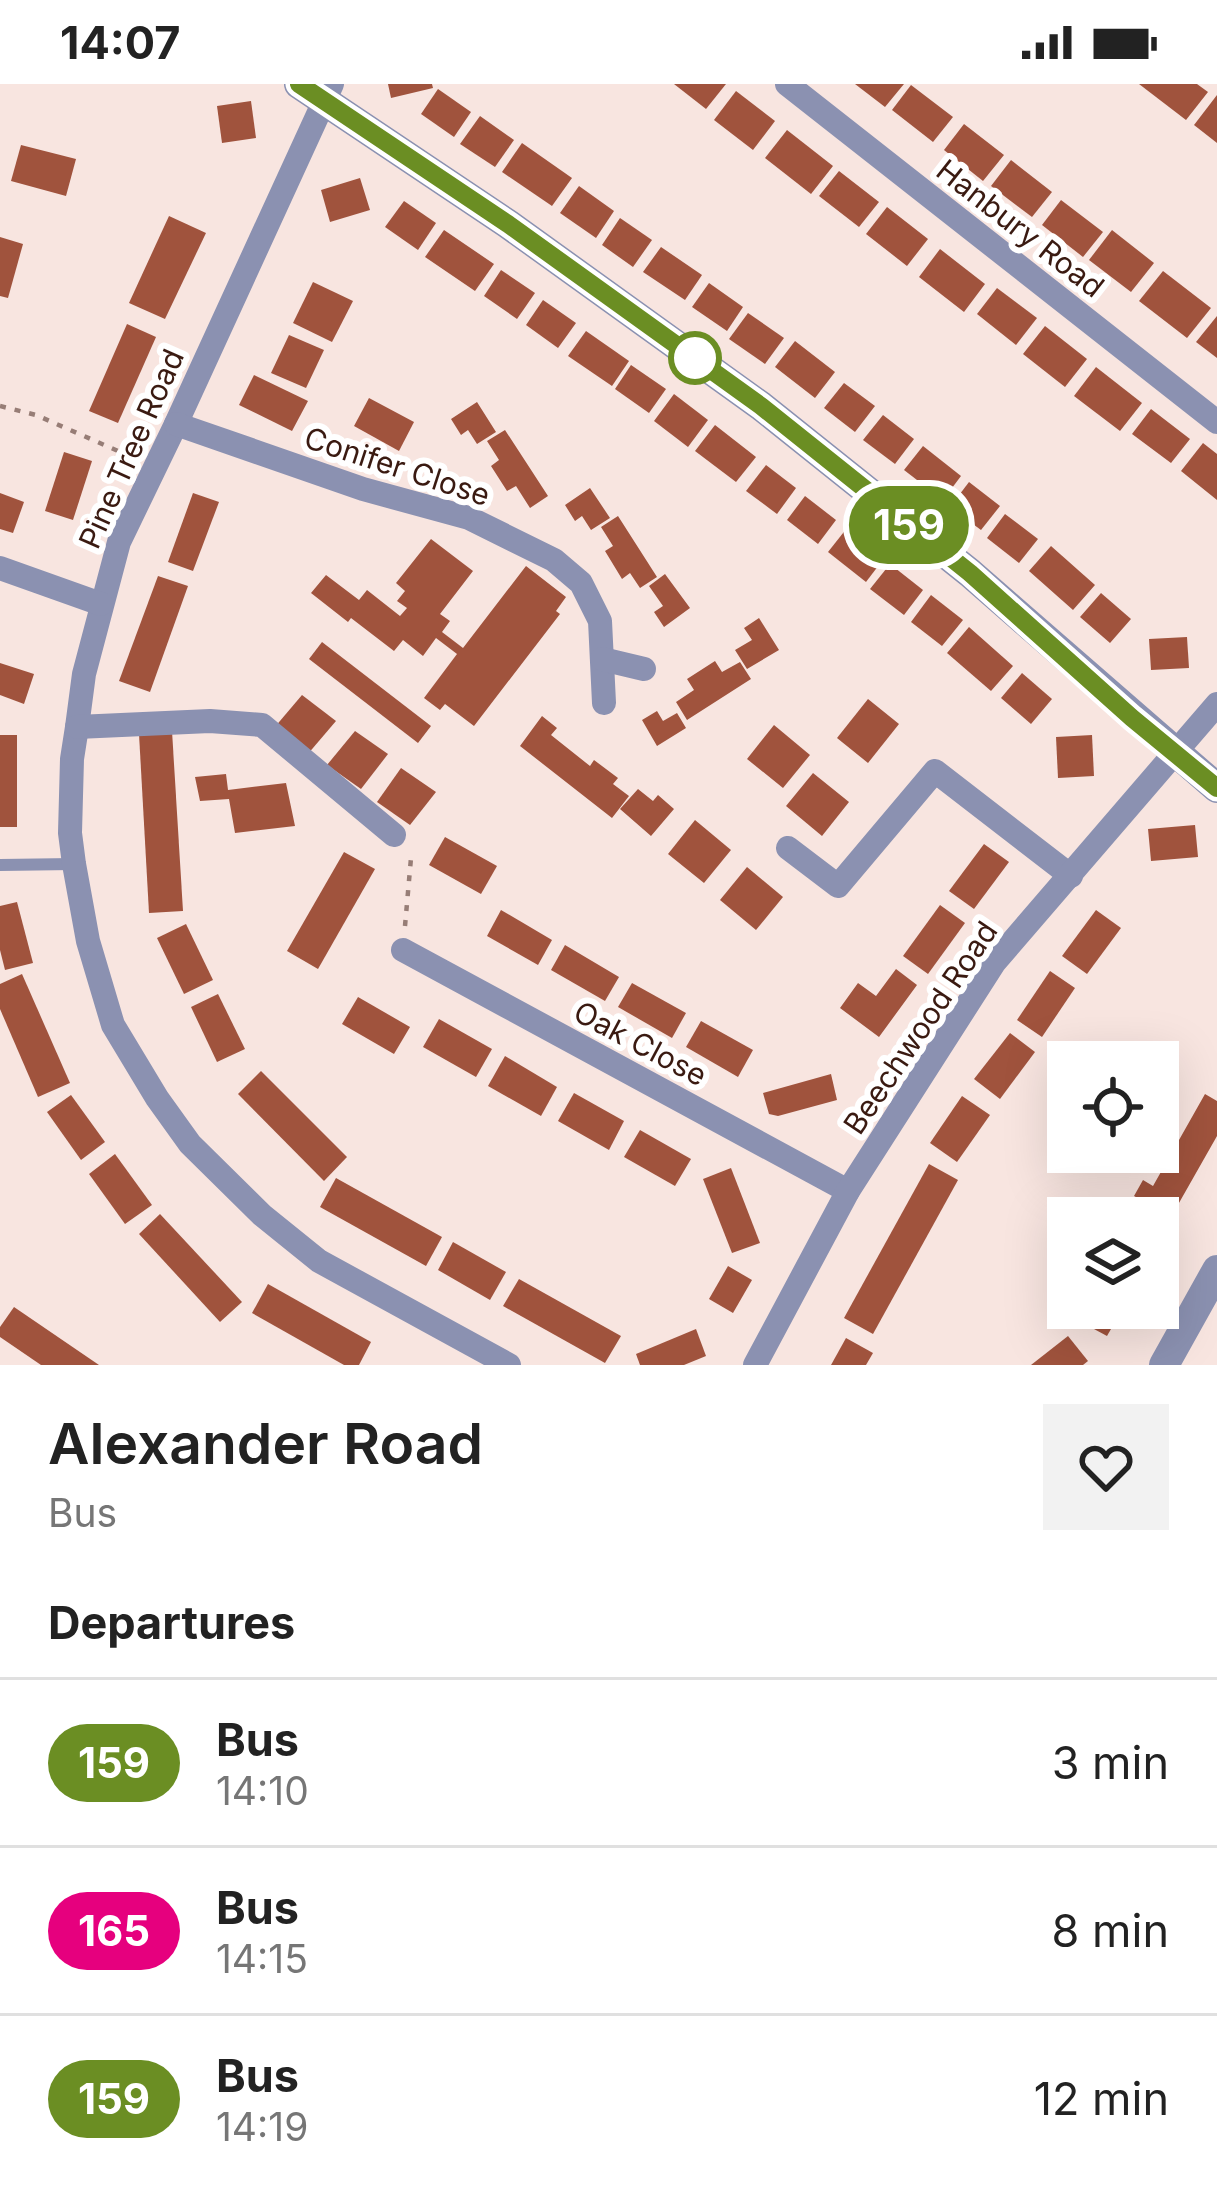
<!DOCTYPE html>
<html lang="en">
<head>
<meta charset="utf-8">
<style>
	:root { --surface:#fff; --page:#f2f2f2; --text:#222; --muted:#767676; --line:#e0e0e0 }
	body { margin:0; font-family:Inter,sans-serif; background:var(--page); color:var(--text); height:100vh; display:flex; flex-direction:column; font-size:45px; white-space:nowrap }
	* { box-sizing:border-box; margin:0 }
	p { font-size:39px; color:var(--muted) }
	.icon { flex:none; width:66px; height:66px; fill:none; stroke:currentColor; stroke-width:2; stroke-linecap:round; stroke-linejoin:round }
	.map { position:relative; height:1281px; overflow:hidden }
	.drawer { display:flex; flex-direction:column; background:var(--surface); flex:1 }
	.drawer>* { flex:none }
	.badge { padding:0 24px; border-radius:39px; font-size:42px; line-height:78px }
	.fabs { position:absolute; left:1047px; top:957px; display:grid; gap:24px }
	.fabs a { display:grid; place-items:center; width:132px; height:132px; border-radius:0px; background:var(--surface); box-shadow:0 12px 48px #0002; font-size:60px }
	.map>.badge { position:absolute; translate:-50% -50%; box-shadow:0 0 0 6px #fff }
	h2 { padding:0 48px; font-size:45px; line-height:108px }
	.round { display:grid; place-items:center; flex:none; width:126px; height:126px; border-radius:0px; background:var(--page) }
	.headline { display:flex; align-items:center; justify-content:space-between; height:204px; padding:0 48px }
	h1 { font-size:57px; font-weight:600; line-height:90px }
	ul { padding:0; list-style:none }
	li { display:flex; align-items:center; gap:36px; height:168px; padding:0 48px; border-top:3px solid var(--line) }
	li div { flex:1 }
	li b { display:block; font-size:45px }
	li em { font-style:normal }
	li .badge { min-width:132px; font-weight:700; text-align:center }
	.status { display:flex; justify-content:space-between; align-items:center; height:84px; padding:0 60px; background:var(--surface); direction:ltr }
	.status svg { height:33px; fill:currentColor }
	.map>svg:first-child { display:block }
	.building { fill:#a0533d }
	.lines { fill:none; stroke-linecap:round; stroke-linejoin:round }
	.path { stroke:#977d76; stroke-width:4.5; stroke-dasharray:6 9; stroke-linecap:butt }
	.service { stroke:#8b91b1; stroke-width:12 }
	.minor { stroke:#8b91b1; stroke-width:24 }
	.tertiary { stroke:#8b91b1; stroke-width:30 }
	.line-casing { stroke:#fff; stroke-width:27 }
	.line { stroke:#6b8e23; stroke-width:18 }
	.stop-dot { fill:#fff; stroke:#6b8e23; stroke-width:6 }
	.labels { text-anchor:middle; stroke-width:12; stroke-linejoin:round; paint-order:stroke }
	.street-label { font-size:30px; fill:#3a1a11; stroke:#fff }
</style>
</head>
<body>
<div class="status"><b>14:07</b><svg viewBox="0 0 49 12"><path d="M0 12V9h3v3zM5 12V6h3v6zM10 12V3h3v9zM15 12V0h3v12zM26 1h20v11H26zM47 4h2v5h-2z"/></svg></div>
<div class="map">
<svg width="1217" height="1281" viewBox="0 0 1217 1281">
	<rect width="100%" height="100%" fill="#f8e5e0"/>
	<!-- building -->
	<g class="building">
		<path d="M388 0H432L433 4 391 14Z"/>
		<path d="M674 0H726L706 25Z"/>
		<path d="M855 0H904L885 23Z"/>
		<path d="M1139 0H1197L1208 8 1186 36Z"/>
		<path d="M911 1 953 33 933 58 892 26Z"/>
		<path d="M438 5 471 28 454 53 421 30Z"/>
		<path d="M736 7 775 37 753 66 714 36Z"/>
		<path d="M1217 11V59L1194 41Z"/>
		<path d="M251 17 256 54 222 59 217 22Z"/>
		<path d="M480 32 514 56 495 83 460 60Z"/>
		<path d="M964 40 1004 71 983 97 944 66Z"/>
		<path d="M787 46 833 82 811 110 765 74Z"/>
		<path d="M522 59 572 94 552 122 502 88Z"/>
		<path d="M21 61 76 75 66 112 11 97Z"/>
		<path d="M1011 76 1052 108 1032 133 991 102Z"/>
		<path d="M839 87 879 118 859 143 819 112Z"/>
		<path d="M360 94 370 126 330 138 321 106Z"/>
		<path d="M579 102 614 127 596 154 560 129Z"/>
		<path d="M1061 116 1103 148 1083 173 1042 141Z"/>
		<path d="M404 117 436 139 418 166 385 143Z"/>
		<path d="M887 123 928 155 907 182 866 150Z"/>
		<path d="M169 132 206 149 165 235 129 219Z"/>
		<path d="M620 134 652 156 633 183 602 161Z"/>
		<path d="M444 146 494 180 475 207 425 173Z"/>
		<path d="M1112 146 1154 179 1131 208 1089 176Z"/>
		<path d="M0 153 23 160 8 214 0 212Z"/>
		<path d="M661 163 702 191 685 216 643 188Z"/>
		<path d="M940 165 985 200 964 228 919 193Z"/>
		<path d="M501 186 535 209 517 235 484 212Z"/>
		<path d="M1163 187 1211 224 1187 254 1139 217Z"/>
		<path d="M313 198 353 217 332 258 293 239Z"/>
		<path d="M709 199 743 223 727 247 692 223Z"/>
		<path d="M997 204 1037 234 1016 261 977 230Z"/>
		<path d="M543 216 576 239 558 264 526 241Z"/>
		<path d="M748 229 784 254 765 280 729 255Z"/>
		<path d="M1217 232V274L1196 258Z"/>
		<path d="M127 240 156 253 118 339 89 327Z"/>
		<path d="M1045 242 1087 275 1065 303 1023 270Z"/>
		<path d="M586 247 629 277 612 302 568 272Z"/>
		<path d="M289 251 324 266 306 304 271 289Z"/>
		<path d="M795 257 835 288 815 314 775 283Z"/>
		<path d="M631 281 666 305 649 329 615 305Z"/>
		<path d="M1096 283 1142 319 1120 347 1074 312Z"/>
		<path d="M254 291 308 317 292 347 239 321Z"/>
		<path d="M844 299 875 322 855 348 824 324Z"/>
		<path d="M674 310 708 336 688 363 654 337Z"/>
		<path d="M369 314 414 338 399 367 354 342Z"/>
		<path d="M477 318 496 348 477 360 468 346 461 351 451 335Z"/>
		<path d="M1151 325 1190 355 1171 379 1132 350Z"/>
		<path d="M883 331 914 355 895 380 863 356Z"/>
		<path d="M715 341 756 373 736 398 695 367Z"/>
		<path d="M505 346 548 412 530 424 516 402 507 407 491 382 499 376 487 357Z"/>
		<path d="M1203 359 1217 370V416L1181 387Z"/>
		<path d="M923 362 961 392 943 416 904 386Z"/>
		<path d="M64 368 92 377 73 436 45 427Z"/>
		<path d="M766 381 796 404 777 430 746 407Z"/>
		<path d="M969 398 1000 422 981 446 950 423Z"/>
		<path d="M590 404 610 434 591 446 582 432 575 437 565 421Z"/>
		<path d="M0 409 24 418 13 449 0 445Z"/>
		<path d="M193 409 219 418 193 487 168 478Z"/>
		<path d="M805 412 836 436 818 460 787 436Z"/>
		<path d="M1005 430 1038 455 1019 479 987 454Z"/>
		<path d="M618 432 657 493 640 504 630 489 622 495 605 467 613 462 601 443Z"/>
		<path d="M847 444 885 473 866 498 828 468Z"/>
		<path d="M431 455 473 487 440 530 450 537 442 548 463 564 526 482 566 513 556 527 560 530 474 642 445 620 440 626 424 614 457 570 436 554 423 572 403 556 394 567 351 534 348 538 311 509 326 491 359 516 367 506 400 532 407 524 397 517 405 507 396 499Z"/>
		<path d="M1051 462 1095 501 1073 526 1029 487Z"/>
		<path d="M890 480 923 506 904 531 870 505Z"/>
		<path d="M665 490 690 524 664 543 654 528 663 522 649 502Z"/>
		<path d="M158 492 188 502 150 608 119 597Z"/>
		<path d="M1101 509 1131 535 1110 559 1080 533Z"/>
		<path d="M931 511 963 536 942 562 911 538Z"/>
		<path d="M759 534 779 566 747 585 735 566 752 556 744 544Z"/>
		<path d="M969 543 1013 582 991 607 947 569Z"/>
		<path d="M1187 553 1189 584 1151 586 1149 555Z"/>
		<path d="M322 558 431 642 418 659 309 575Z"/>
		<path d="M715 577 722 588 740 578 751 595 687 636 676 618 694 606 687 595Z"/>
		<path d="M0 579 34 590 24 620 0 611Z"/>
		<path d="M1022 589 1052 615 1031 640 1001 614Z"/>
		<path d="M302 611 336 637 307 671 274 644Z"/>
		<path d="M868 615 899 640 868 679 837 654Z"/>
		<path d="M657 627 663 637 677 629 686 644 657 662 642 636Z"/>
		<path d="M542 632 557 644 551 651 590 682 594 676 618 694 613 700 629 712 612 734 520 662Z"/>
		<path d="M774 641 810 671 783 704 747 675Z"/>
		<path d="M172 647 183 827 149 829 139 650Z"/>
		<path d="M355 647 388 670 361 705 327 681Z"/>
		<rect x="0" y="651" width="17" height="92"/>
		<path d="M1092 651 1094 692 1058 694 1056 653Z"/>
		<path d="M401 684 436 708 410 741 377 718Z"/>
		<path d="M813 689 849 718 822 752 786 722Z"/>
		<path d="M226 690 228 706 286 699 295 742 235 749 229 715 200 717 195 693Z"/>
		<path d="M638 705 653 717 658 711 674 725 651 752 620 725Z"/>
		<path d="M695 736 731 766 704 799 668 770Z"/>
		<path d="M1195 741 1198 773 1151 777 1148 745Z"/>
		<path d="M445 753 497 782 481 810 429 781Z"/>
		<path d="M984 760 1009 778 974 825 949 807Z"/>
		<path d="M344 768 375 785 318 885 287 867Z"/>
		<path d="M747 783 783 813 756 846 720 816Z"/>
		<path d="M17 818 33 879 5 886 0 866V822Z"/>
		<path d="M940 821 965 839 928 890 903 872Z"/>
		<path d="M501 826 552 856 538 881 487 852Z"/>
		<path d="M1096 826 1121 844 1087 890 1062 872Z"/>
		<path d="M186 840 213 896 184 910 157 854Z"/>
		<path d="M565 861 619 893 605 917 551 886Z"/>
		<path d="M896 885 917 901 879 953 840 924 858 899 876 912Z"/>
		<path d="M1050 887 1075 904 1042 953 1017 936Z"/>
		<path d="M22 890 70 999 38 1013 0 925V900Z"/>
		<path d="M632 899 686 929 672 954 618 923Z"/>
		<path d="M218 910 245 965 217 978 191 923Z"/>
		<path d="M358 913 410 943 394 970 342 940Z"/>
		<path d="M439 935 492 965 476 993 423 963Z"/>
		<path d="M701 937 753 966 738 993 686 963Z"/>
		<path d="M1010 949 1035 968 1000 1015 974 995Z"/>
		<path d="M505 972 557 1003 541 1032 488 1002Z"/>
		<path d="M261 987 347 1073 324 1097 238 1010Z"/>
		<path d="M831 990 837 1016 778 1032 769 1030 763 1009Z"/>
		<path d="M574 1009 624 1037 609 1066 558 1037Z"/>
		<path d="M1205 1010 1217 1017V1052L1171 1133 1134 1112 1143 1096 1153 1102Z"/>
		<path d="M71 1011 105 1058 81 1076 47 1028Z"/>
		<path d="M962 1012 990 1031 957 1078 930 1059Z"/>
		<path d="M640 1046 691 1075 675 1102 624 1073Z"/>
		<path d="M115 1070 152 1121 125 1140 89 1090Z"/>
		<path d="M929 1080 958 1096 873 1250 844 1234Z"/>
		<path d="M731 1084 760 1159 732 1169 703 1095Z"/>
		<path d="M336 1094 442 1153 426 1182 320 1123Z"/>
		<path d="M160 1130 242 1218 220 1238 139 1150Z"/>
		<path d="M453 1158 506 1188 490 1216 438 1186Z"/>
		<path d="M728 1182 752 1196 733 1229 709 1215Z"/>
		<path d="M519 1195 621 1252 605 1279 503 1222Z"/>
		<path d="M268 1200 371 1258 359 1281H344L252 1229Z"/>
		<path d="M14 1223 99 1281H41L0 1253V1243Z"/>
		<path d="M1089 1224H1123L1107 1252 1081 1238Z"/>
		<path d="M696 1245 706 1272 684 1281H640L636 1270Z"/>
		<path d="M1068 1252 1088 1277 1083 1281H1031Z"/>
		<path d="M846 1254 873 1269 866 1281H831Z"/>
	</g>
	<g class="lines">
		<!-- path -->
		<g class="path">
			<path d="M0 322 36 331 134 374"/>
			<path d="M405 842 411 774 408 770"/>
		</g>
		<!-- service -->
		<path class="service" d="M0 781 74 780"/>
		<!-- minor -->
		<g class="minor">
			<path d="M332 0 176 340 119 458 84 590 77 643 72 675 70 749 74 780 88 857 113 941 157 1014 190 1060 262 1131 319 1177 509 1281"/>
			<path d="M787 0 1217 338"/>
			<path d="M176 340 363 405 469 434 554 476 581 499 600 537 604 619"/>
			<path d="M0 484 101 520"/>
			<path d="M602 575 644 585"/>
			<path d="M77 643 210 637 262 641 394 751"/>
			<path d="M788 764 838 802 935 687 1071 792"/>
			<path d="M403 866 848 1107"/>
			<path d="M755 1281 848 1107 994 879 1217 620"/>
		</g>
		<!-- tertiary -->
		<g class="tertiary">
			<path d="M299 0 508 140 761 322 970 489 1217 704"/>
			<path d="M1164 1281 1217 1186"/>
		</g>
	</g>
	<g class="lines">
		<!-- line casing -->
		<g class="line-casing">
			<path id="line" d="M299 0 508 140 761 322 970 489 1132 634 1217 704"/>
		</g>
		<!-- line -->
		<use href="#line" class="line"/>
	</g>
	<!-- markers -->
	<circle class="stop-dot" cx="695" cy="274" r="24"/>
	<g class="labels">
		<!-- street labels -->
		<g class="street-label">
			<text transform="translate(1020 145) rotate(38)" y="10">Hanbury Road</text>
			<text transform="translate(132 365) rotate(-66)" y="10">Pine Tree Road</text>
			<text transform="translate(397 383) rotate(18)" y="10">Conifer Close</text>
			<text transform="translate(921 944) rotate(-56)" y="10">Beechwood Road</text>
			<text transform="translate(640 960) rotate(28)" y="10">Oak Close</text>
		</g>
	</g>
</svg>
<div class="fabs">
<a><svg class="icon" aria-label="locate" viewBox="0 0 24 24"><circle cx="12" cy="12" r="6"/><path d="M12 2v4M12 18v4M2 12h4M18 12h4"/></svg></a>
<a><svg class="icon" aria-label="layers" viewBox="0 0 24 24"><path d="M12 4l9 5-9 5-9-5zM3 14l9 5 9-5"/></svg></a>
</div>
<b class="badge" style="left:909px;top:441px;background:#6b8e23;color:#fff">159</b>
</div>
<section class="drawer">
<div class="headline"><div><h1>Alexander Road</h1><p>Bus</p></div><a class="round"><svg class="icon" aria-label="heart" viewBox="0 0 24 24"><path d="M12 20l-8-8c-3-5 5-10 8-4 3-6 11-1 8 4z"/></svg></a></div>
<h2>Departures</h2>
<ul>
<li><span class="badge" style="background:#6b8e23;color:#fff">159</span><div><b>Bus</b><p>14:10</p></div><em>3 min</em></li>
<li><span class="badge" style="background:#e6007e;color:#fff">165</span><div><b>Bus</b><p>14:15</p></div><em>8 min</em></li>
<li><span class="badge" style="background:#6b8e23;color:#fff">159</span><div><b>Bus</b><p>14:19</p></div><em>12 min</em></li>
</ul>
</section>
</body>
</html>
